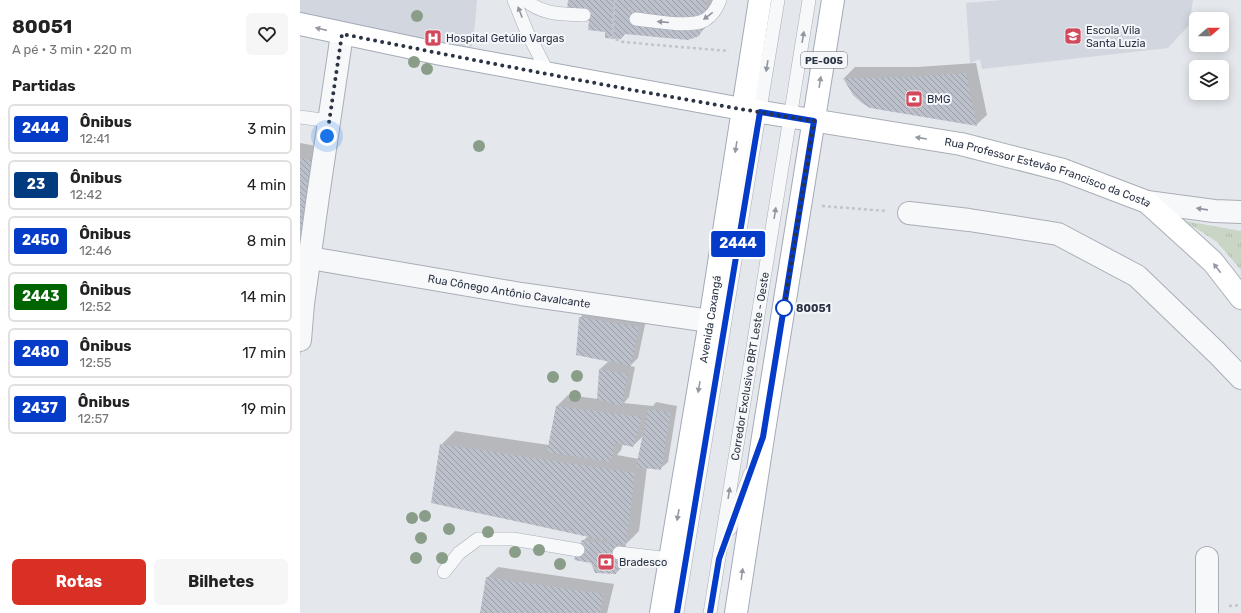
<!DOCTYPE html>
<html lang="pt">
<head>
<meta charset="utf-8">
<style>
	:root { --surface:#fff; --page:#f6f6f6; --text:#222; --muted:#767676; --line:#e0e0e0; --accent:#d93025 }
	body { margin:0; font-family:Rubik,sans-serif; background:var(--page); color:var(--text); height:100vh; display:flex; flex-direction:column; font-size:15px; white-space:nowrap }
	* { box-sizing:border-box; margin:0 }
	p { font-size:13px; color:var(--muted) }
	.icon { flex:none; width:22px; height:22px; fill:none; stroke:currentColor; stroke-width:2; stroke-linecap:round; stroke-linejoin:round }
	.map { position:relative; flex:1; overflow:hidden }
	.side { display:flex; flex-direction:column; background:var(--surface); width:300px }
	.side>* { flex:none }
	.badge { padding:0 8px; border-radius:3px; font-size:14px; line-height:26px }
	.needle { width:26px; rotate:70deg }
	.tools { position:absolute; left:889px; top:12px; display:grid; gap:8px }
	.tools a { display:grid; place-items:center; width:40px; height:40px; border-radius:6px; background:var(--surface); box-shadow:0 2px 10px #0003; font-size:20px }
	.you { position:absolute; width:20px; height:20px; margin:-10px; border:3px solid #fff; border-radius:50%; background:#1a73e8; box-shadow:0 0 0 6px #1a73e833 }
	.map>.badge { position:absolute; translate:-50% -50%; box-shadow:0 0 0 2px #fff }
	h2 { padding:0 12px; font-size:15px; line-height:36px }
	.round { display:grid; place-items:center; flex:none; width:42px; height:42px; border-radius:6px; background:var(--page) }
	.overview { display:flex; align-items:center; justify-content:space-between; height:68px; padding:0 12px }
	h1 { font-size:19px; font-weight:700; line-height:30px }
	.action { display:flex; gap:8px; margin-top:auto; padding:8px 12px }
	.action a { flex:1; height:46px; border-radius:6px; background:var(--accent); color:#fff; font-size:16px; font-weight:700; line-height:46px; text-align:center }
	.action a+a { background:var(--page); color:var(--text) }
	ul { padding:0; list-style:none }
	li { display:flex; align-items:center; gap:12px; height:50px; margin:0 8px 6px; padding:0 4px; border:2px solid var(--line); border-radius:6px }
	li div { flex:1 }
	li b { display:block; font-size:15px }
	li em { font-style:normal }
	li .badge { min-width:44px; font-weight:700; text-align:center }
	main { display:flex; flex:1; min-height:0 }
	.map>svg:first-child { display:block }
	.built { fill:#d2d6de }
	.grass { fill:url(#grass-tufts) }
	.shadow { fill:#0003; fill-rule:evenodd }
	.building { fill:url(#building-back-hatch) }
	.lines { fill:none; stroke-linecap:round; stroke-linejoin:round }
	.service-casing { stroke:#a9aeb7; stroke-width:14 }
	.minor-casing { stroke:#a9aeb7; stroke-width:24 }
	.secondary-casing { stroke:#a9aeb7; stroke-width:24 }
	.primary-casing { stroke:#a3abb8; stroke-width:24 }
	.path { stroke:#c2c5cb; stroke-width:2.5; stroke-dasharray:3 3; stroke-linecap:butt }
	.service { stroke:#f7f8fa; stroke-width:13 }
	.minor { stroke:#f7f8fa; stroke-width:22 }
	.secondary { stroke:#fff; stroke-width:22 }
	.primary { stroke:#fff; stroke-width:22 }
	.tree { fill:#899d89 }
	.oneway { fill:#9196a0 }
	.oneway2 { fill:#959aa2 }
	.line-casing { stroke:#fff; stroke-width:9 }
	.line { stroke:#043bc9; stroke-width:6 }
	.walk { stroke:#2b3445; stroke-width:4; stroke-dasharray:0 7.2 }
	.stop-dot { fill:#fff; stroke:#043bc9; stroke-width:2 }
	.labels { text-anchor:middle; stroke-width:4; stroke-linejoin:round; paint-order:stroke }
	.shield { fill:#f4f6f9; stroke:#676e7b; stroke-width:1 }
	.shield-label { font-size:10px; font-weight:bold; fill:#2b3445 }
	.poi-label { font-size:11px; fill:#2b3445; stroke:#f4f6f9; text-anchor:start }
	.street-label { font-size:11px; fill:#2b3445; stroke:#f4f6f9 }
	.stop-label { font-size:11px; font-weight:bold; fill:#2b3445; stroke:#f4f6f9; text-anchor:start }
</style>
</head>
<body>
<main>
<section class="side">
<div class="overview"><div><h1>80051</h1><p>A pé · 3 min · 220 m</p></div><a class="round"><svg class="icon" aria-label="heart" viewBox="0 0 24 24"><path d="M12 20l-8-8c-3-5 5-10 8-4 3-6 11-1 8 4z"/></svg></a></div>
<h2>Partidas</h2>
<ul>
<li><span class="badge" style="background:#043bc9;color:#fff">2444</span><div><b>Ônibus</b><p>12:41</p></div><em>3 min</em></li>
<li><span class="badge" style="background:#003b80;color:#fff">23</span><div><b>Ônibus</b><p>12:42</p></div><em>4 min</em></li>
<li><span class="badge" style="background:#043bc9;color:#fff">2450</span><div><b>Ônibus</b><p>12:46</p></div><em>8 min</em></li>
<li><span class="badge" style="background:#006400;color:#fff">2443</span><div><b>Ônibus</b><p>12:52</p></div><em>14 min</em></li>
<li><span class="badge" style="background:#043bc9;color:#fff">2480</span><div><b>Ônibus</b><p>12:55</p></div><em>17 min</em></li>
<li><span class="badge" style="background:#043bc9;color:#fff">2437</span><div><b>Ônibus</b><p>12:57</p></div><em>19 min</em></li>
</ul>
<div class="action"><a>Rotas</a><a>Bilhetes</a></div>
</section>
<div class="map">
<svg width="941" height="613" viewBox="0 0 941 613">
	<defs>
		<pattern id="grass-tufts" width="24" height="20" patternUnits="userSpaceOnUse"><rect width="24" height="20" fill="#c9d6c5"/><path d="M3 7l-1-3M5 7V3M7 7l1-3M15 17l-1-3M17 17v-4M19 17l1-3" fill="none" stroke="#adb8ab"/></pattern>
		<pattern id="building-back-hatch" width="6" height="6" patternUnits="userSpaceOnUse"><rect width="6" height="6" fill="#bbc0ca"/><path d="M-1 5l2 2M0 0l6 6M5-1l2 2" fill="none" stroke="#989da6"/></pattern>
	</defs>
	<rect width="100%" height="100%" fill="#e4e7ec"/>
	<!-- built -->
	<g class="built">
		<path d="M0 0H177L175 24 171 51 0 22Z"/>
		<path d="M702 0H893L889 25 868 48 682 69 680 59 670 63 666 3Z"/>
	</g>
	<!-- grass -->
	<path class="grass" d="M885 221 941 231V270L917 242Z"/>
	<!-- shadow -->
	<g class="shadow">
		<path d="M269 0H418L412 21 398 35 326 33 321 38 306 31 290 20Z"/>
		<path d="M676 63 687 115 676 125 553 94 544 78 555 67H617Z"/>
		<path d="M0 143 28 148 0 357Z"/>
		<path d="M287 310 346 320 338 358 330 366 335 367 329 397 324 403 353 406 356 402 377 406 368 462 360 469 347 467 339 531 326 544 323 566 316 573 283 541 288 536 141 445 155 431 249 445 257 406 268 395 298 399 300 369 309 361 280 318ZM344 435 339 459 317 455 321 450 323 444 333 446Z"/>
		<path d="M198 567 314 584 307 613H181L187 578Z"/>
	</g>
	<!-- building -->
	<g class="building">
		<path d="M268 0H407L403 29 399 36 388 40 325 34 321 39 305 38V32L288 30 289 21 266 19Z"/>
		<path d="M666 73 677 126 570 108 562 103 553 95 543 78 605 77Z"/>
		<path d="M0 158 16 161 0 246Z"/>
		<path d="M279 317 339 327 331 366 276 355Z"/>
		<path d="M299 369 328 374 322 406 297 400Z"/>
		<path d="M256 406 342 417 333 447 315 443 311 462 247 452Z"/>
		<path d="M348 409 371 413 361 470 336 467Z"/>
		<path d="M140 444 335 473 326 545 131 503Z"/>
		<path d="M282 540 320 544 316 574 295 573 291 563 274 560Z"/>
		<path d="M186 577 304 594 300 613H180Z"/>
	</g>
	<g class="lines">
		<!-- service casing -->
		<g class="service-casing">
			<g id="service">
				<path d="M214 0 227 32 248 73"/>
				<path d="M225 0C243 15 262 14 284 15"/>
				<path d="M336 19C354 21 391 28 405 20 413 15 417 8 420 0"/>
				<path d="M0 117 29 121"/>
				<path d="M430 529 450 474"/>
				<path d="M319 553 370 559"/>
				<path d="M144 572 159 553 178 539H213L278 550"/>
				<path d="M377 613 478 0"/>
				<path id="s1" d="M410 613 509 0"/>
			</g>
		</g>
		<!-- minor casing -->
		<g class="minor-casing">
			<g id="minor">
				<path d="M847 202 914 211 941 212"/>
				<path d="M609 213 669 220 758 234 837 276 917 353 941 378"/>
				<path id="s2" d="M10 258 221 294 410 321"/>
				<path d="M0 340 3 304 18 196 42 34"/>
				<path d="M907 613V558"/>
			</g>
		</g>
		<!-- secondary casing -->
		<g class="secondary-casing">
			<g id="secondary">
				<path id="s3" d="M442 109 661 144 763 170 847 202 913 262 941 298"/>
			</g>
		</g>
		<!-- primary casing -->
		<g class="primary-casing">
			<g id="primary">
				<path d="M0 24 141 54 442 109"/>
				<path id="s4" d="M361 613 410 321 460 0"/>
				<path d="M436 613 463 437 533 0"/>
			</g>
		</g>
		<!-- path -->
		<g class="path">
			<path d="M315 0 312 38 323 42 429 51"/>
			<path d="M522 206 587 211"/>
			<path d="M929 606 941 605"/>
		</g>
		<!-- service -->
		<use href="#service" class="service"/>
		<!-- minor -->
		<use href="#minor" class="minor"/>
		<!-- secondary -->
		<use href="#secondary" class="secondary"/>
		<!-- primary -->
		<use href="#primary" class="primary"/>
	</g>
	<!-- trees -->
	<g class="tree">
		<circle cx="117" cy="16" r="6"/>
		<circle cx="114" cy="62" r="6"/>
		<circle cx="127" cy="69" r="6"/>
		<circle cx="179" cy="146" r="6"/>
		<circle cx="277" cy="376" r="6"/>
		<circle cx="253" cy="377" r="6"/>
		<circle cx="275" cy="396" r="6"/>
		<circle cx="125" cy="516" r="6"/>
		<circle cx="112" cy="518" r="6"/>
		<circle cx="149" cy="529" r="6"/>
		<circle cx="188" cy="532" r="6"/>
		<circle cx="121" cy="538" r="6"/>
		<circle cx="239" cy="550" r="6"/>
		<circle cx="215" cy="552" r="6"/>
		<circle cx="116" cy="558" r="6"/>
		<circle cx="142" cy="558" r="6"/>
		<circle cx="260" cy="564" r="6"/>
	</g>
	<!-- one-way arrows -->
	<defs><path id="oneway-solid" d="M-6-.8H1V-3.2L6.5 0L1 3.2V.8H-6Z"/></defs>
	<g class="oneway">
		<use href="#oneway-solid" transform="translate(220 12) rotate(-111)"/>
		<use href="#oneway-solid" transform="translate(408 16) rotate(142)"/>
		<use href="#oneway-solid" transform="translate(363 22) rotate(-175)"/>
		<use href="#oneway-solid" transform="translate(503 37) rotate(-81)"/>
		<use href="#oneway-solid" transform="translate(467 66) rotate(99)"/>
		<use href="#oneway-solid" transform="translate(902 209) rotate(-172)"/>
		<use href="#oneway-solid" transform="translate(475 213) rotate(-81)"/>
		<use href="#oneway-solid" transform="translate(429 493) rotate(-81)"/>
	</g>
	<g class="oneway2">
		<use href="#oneway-solid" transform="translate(21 29) rotate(-167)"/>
		<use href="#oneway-solid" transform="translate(520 82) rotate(-81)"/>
		<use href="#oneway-solid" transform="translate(621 138) rotate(-171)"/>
		<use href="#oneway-solid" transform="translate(436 147) rotate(99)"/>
		<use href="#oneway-solid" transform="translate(917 268) rotate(-128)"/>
		<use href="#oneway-solid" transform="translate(399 387) rotate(100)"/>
		<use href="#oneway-solid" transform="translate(378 515) rotate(100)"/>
		<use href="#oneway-solid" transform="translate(442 574) rotate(-82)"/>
	</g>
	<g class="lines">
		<!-- line casing -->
		<g class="line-casing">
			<path id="line" d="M377 613 460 112 514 121 463 437 419 559 410 613"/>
		</g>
		<!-- line -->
		<use href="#line" class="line"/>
		<!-- walk -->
		<path class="walk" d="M27 136 42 34C199 65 356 96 514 121L484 308"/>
	</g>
	<!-- icons -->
	<defs>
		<g id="school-square" transform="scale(0.9)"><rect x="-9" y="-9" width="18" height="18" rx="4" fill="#d1495b" stroke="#f4f6f9"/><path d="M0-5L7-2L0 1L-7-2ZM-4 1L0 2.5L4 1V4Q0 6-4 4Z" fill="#fff"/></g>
		<g id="hospital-square" transform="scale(0.9)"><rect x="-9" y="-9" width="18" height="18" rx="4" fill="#d1495b" stroke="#f4f6f9"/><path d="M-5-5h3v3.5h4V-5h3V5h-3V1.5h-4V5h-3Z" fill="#fff"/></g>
		<g id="bank-square" transform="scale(0.9)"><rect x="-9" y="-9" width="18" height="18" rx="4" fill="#d1495b" stroke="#f4f6f9"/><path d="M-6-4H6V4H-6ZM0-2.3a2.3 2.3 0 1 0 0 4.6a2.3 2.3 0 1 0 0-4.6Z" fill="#fff"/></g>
	</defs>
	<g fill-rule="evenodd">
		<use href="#school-square" x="773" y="36"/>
		<use href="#hospital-square" x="133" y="38"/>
		<use href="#bank-square" x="614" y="99"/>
		<use href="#bank-square" x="306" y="562"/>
	</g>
	<!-- markers -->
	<circle class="stop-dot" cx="484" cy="308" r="8"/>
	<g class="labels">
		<!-- shield labels -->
		<rect class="shield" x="501" y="52" width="46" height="16" rx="3"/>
		<g class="shield-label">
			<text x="524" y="64">PE-005</text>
		</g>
		<!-- poi labels -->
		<g class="poi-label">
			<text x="786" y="34">Escola Vila<tspan x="786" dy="13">Santa Luzia</tspan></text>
			<text x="146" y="42">Hospital Getúlio Vargas</text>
			<text x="627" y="103">BMG</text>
			<text x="319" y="566">Bradesco</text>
		</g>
		<!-- street labels -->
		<g class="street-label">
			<text dy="4" stroke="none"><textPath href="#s3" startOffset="313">Rua Professor Estevão Francisco da Costa</textPath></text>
			<text dy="4" stroke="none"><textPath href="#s2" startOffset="202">Rua Cônego Antônio Cavalcante</textPath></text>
			<text dy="4" stroke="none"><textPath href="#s4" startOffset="298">Avenida Caxangá</textPath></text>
			<text dy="4" stroke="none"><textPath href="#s1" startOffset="250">Corredor Exclusivo BRT Leste - Oeste</textPath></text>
		</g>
		<!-- stop labels -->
		<g class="stop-label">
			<text x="496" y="312">80051</text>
		</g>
	</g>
</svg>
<div class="tools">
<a><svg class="needle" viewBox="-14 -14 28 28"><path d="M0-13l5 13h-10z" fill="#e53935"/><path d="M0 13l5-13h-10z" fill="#767676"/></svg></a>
<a><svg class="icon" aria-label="layers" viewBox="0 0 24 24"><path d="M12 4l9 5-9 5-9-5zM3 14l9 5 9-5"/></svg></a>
</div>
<div class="you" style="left:27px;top:136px"></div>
<b class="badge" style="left:438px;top:244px;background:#043bc9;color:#fff">2444</b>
</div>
</main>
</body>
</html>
